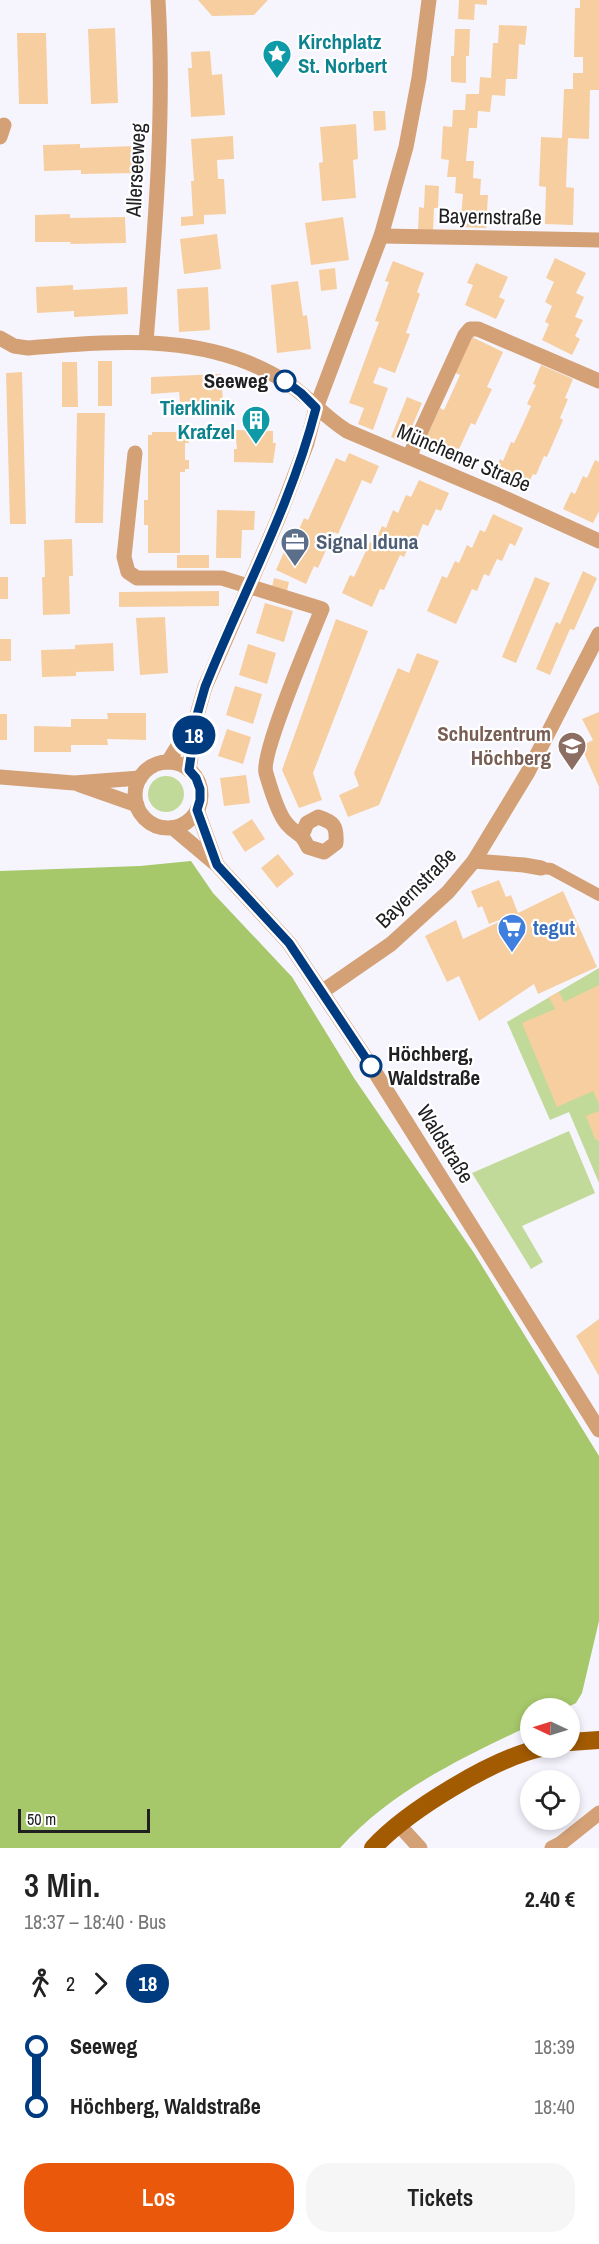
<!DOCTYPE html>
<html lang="de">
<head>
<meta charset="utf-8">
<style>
	:root { --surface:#fff; --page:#f6f6f6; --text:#222; --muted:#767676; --accent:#ea580c }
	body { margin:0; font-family:"Archivo Narrow",sans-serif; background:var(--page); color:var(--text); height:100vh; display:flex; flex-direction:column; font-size:22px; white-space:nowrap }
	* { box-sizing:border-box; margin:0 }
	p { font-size:20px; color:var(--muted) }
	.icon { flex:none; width:33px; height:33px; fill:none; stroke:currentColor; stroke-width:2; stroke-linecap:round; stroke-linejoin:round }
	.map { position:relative; height:1848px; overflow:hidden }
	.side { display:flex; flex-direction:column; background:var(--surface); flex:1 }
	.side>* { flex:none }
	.badge { padding:0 12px; border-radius:20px; font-size:21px; line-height:39px }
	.needle { width:39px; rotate:274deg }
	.fabs { position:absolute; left:520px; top:1698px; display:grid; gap:12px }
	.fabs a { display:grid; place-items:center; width:60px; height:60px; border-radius:50%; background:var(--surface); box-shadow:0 3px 9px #0003; font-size:30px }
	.scale { position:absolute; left:18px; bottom:15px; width:132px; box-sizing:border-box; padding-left:6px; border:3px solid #202023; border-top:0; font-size:16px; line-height:21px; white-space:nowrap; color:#202023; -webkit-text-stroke:4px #fff; paint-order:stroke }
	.map>.badge { position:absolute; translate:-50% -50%; box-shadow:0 0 0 3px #fff }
	.legs { display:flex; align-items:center; gap:9px; height:66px; padding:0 24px; font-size:20px }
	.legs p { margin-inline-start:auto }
	.summary { display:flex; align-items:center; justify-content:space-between; height:102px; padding:0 24px }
	h1 { font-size:33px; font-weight:600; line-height:45px }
	.cta { display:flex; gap:12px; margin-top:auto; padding:12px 24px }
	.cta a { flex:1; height:69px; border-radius:24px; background:var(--accent); color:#fff; font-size:24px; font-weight:600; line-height:69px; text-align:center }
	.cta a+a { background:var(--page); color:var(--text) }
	ul { padding:0 24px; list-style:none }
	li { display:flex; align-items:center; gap:21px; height:60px; font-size:22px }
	li i { display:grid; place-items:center; width:9px; height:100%; margin:0 8px; background:currentColor }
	li i::after { content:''; width:15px; height:15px; margin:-8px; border:4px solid; border-radius:50%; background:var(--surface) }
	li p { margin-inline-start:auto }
	li:first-child i { background:linear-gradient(#0000 50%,currentColor 0) }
	li:last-child i { background:linear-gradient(currentColor 50%,#0000 0) }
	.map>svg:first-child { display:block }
	.green { fill:#c1da99 }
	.forest { fill:#a6c76a }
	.building { fill:#f7cea0 }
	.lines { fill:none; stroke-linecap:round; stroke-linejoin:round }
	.pedestrian { stroke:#d4a176; stroke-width:12 }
	.minor { stroke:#d4a176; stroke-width:15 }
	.primary { stroke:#a35b01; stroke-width:18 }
	.line-1-casing { stroke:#fff; stroke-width:14 }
	.line-1 { stroke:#003b80; stroke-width:9 }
	.stop-1-dot { fill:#fff; stroke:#003b80; stroke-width:3 }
	.labels { text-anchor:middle; stroke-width:4.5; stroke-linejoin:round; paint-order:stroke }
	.culture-label { font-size:21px; font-weight:bold; fill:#0d838f; stroke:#fff; text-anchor:start }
	.street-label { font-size:21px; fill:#202023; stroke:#fff }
	.stop-label { font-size:21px; font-weight:bold; fill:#202023; stroke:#fff; text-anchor:end }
	.service-label { font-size:21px; font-weight:bold; fill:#4e5e75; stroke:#fff; text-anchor:start }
	.education-label { font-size:21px; font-weight:bold; fill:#785e54; stroke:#fff; text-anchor:end }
	.shop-label { font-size:21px; font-weight:bold; fill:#366cbe; stroke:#fff; text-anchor:start }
</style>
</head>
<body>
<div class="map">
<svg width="599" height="1848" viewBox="0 0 599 1848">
	<rect width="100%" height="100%" fill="#f6f5fe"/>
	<!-- green -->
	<g class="green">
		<circle cx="166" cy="794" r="18"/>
		<path d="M599 968V1183L569 1112 550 1120 507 1022Z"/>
		<path d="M569 1131 595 1193 522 1226 543 1262 531 1269 472 1173Z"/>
	</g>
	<!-- forest -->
	<path class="forest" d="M191 861 213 893 292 977 354 1078 474 1253 599 1456V1621L582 1693 576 1703 566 1708H531V1725C462 1758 392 1790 340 1848H0V871L140 866Z"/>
	<!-- building -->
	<g class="building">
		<path d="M198 0H268L254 15 212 16Z"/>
		<path d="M459 0H487V5L475 4 474 20 458 19Z"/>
		<path d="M580 0H599V90H590L589 139 568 138 566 187 574 188 573 225 545 224 546 187 539 186 541 137 562 138 564 89H573V73H583V57H574L575 8H580Z"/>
		<path d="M499 25 527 26 525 45 519 44 517 79H506L505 96 492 95 490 112 478 111 477 128H469L466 161H474L473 178 481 179 480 195H488L486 228 460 227 463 194 455 193 456 177H447L449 160 441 159 443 126 452 127 453 110H465L466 94H479L480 77 491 78 493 43H498Z"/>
		<path d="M115 28 118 103 91 104 88 29Z"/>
		<path d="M455 29H470L469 56H466V83L451 82V56H454Z"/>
		<path d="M17 33H46L48 104H19Z"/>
		<path d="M210 51 212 75 222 74 225 115 191 117 188 68H192L191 52Z"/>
		<path d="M373 111H385L386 130 374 131Z"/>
		<path d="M356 124 358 159 353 160 356 198 322 201 319 163 323 162 320 127Z"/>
		<path d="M233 136 234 159 217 160 218 179H224L226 214 204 215V224L181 226V217L193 216 191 181H194L191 139Z"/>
		<path d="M80 144V148L135 146 136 173 81 174V170L44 171 43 145Z"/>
		<path d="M425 185 439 186 438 208H434L433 232 418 231 419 207 424 208Z"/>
		<path d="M70 214V218L125 217 126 243 70 244 71 242H35V215Z"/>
		<path d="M343 217 349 260 311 265 305 223Z"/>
		<path d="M217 234 221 269 184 274 180 239Z"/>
		<path d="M555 258 586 273 576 293 584 297 575 317 583 320 575 336 580 339 572 355 542 340 549 324 545 322 552 306 545 302 554 282 546 278Z"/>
		<path d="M393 261 424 273 417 292 420 294 406 333 410 334 395 373 379 367 373 383 388 388 373 430 358 424 364 408 349 403 379 322 375 321 389 282 385 281Z"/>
		<path d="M476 263 508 277 499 297 505 300 496 319 465 305 473 285 467 283Z"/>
		<path d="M335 268 337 289 321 291 319 270Z"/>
		<path d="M298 281 303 316 307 315 311 349 277 353 271 285Z"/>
		<path d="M73 285V290L127 287 128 314 74 317V311L37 313 36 287Z"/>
		<path d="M208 287 210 330 179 332 177 289Z"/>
		<path d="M472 337 503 352 487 387 492 389 475 425 471 423 455 458 423 444 440 408 444 410 460 375 455 373Z"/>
		<rect x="98" y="361" width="14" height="45"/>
		<path d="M62 362H77L78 407H62Z"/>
		<path d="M541 365 573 379 565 398 568 399 560 418 563 420 547 457 544 456 536 475 533 474 524 492 492 478 500 459 503 461 511 442 514 443 523 424 531 406 527 404 536 385 533 384Z"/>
		<path d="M22 372 26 524H10L6 373Z"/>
		<path d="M221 374 223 401 180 402 179 392 151 394V377Z"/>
		<path d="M407 397 422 403 405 443 391 437Z"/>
		<path d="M77 413H105L103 523H75Z"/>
		<path d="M235 430 273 431V443H276L273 463 234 462V449H237Z"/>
		<path d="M152 432H185V435H189V443H185V460H189V469H185V472H180V553H148V525H144V500H148V435H152Z"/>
		<path d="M349 453 379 466 371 484 362 480 338 534 334 532 318 568 314 566 306 584 276 570 284 552 288 554 304 518 308 520 336 458 345 462Z"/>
		<path d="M595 460 599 462V511L593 523 563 509 571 492 575 494 583 476 587 478Z"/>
		<path d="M419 480 449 493 441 511 436 509 428 526 423 524 416 541 412 540 404 557 400 555 384 590 380 589 372 607 342 593 350 575 354 577 370 542 374 544 382 526 386 528 393 510 398 513 406 495 411 497Z"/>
		<path d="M217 510 255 511 254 530H242L241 558H216Z"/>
		<path d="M493 514 523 528 515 546 510 543 502 561 497 559 489 576 484 574 477 591 472 589 456 624 427 611 442 576 447 578 455 561 459 563 467 545 472 548 480 530 485 532Z"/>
		<path d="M72 539 73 576H69L70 614 43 615 42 577H45L44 540Z"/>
		<rect x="177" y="555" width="32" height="13"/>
		<path d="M583 571 597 578 574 630 570 629 550 675 536 669 556 622 560 624Z"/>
		<rect x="0" y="577" width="8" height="22"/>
		<path d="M535 577 550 583 516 663 502 657Z"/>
		<path d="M274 578 289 582 287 591 272 587Z"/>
		<path d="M219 591V606L119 607V592Z"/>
		<path d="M265 603 293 611 284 642 256 633Z"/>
		<path d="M165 617 168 673 140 675 136 618Z"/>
		<path d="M336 619 368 631 313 773 322 800 299 808 282 770Z"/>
		<rect x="0" y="639" width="11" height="22"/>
		<path d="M113 643 114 671 76 672V676L42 677 41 650 75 649V645Z"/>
		<path d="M248 644 276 653 267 684 239 675Z"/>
		<path d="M417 653 439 661 379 805 348 817 339 795 359 786 354 773 398 668 409 673Z"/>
		<path d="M235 686 262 694 253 724 226 715Z"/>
		<path d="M599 712V787L581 746 593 740 582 719Z"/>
		<path d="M107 713H146V740L107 739 108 745H71V752H34V726L71 727V719H108Z"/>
		<rect x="0" y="714" width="7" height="26"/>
		<path d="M227 729 251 737 243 764 218 756Z"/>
		<path d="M246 775 250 803 224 806 220 778Z"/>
		<path d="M252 819 265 839 245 852 232 832Z"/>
		<path d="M278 854 294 874 277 888 261 868Z"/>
		<path d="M499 880 506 897 511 895 518 913 563 891 597 967 538 994 534 984 479 1021 459 976 447 982 425 936 456 920 463 939 515 914 489 924 482 906 478 908 471 891Z"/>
		<path d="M599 985V1104L593 1091 557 1107 522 1023 555 1009 549 997 559 992 564 1002Z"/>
		<path d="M599 1111V1141L595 1139 586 1116Z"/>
		<path d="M599 1319V1376L576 1336Z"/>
	</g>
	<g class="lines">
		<!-- pedestrian -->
		<path class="pedestrian" d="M541 868 551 869 599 895"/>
		<!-- minor -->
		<g class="minor">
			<path d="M0 137 4 125"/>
			<path d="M381 236 599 240"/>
			<path d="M0 338 14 346 28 348C117 341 208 332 286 382 308 396 324 417 347 431L498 495 599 541"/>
			<path d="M146 342C155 228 165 115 158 0"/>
			<path d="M135 453 124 557 128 572 137 578H222L322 609C312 634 260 755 266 773 270 787 278 814 287 824 297 836 300 830 308 847L324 852 336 843C337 826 334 822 318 817L307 823 302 835"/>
			<path d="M409 457 465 335 470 329H478L599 381"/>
			<path d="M168 762 194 720"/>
			<circle cx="168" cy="795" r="33"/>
			<path d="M189 770 197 715 205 687 278 519 307 443 316 408 381 236 406 147 419 78 429 0"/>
			<path d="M0 777 74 783 140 778"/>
			<path d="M80 785 137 805"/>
			<path d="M197 810 216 862"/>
			<path d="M173 828 217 865 289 943 373 1069 599 1430"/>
			<path d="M474 861 524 865 541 868"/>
			<path d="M323 991 391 944 448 892 474 861 528 772 599 634"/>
			<path d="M398 1824 420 1848"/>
			<path d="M552 1848 560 1844 599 1813"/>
		</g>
		<!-- primary -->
		<g class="primary">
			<path d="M570 1742 599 1740"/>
			<path d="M373 1848C407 1811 492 1759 541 1748"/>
		</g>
	</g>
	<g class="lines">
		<!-- line-1 casing -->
		<g class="line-1-casing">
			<path id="line-1" d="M285 381 301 393 316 408C291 506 242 594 205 687L197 715 189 770 196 778 200 789V800L197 810 217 865 289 943 371 1066"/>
		</g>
		<!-- line-1 -->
		<use href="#line-1" class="line-1"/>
	</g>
	<!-- icons -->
	<defs>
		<g id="sight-pin" transform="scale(1.5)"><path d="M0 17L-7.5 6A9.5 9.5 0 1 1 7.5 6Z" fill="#0f9aa8" stroke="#fff"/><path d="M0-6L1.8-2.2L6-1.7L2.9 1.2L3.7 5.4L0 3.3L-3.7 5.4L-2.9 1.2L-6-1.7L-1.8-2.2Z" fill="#fff"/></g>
		<g id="building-pin" transform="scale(1.5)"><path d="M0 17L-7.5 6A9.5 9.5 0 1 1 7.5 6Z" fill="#0f9aa8" stroke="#fff"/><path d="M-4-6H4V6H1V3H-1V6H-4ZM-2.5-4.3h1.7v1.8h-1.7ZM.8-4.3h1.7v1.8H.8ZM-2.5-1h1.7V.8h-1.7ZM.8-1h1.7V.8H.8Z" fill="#fff"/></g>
		<g id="office-pin" transform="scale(1.5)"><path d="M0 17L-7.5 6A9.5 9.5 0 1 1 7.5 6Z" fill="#5c6f8a" stroke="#fff"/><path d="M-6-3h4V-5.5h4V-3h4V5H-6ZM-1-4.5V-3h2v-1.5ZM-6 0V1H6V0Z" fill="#fff"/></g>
		<g id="school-pin" transform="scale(1.5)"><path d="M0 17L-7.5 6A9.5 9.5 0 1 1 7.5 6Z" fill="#8d6e63" stroke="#fff"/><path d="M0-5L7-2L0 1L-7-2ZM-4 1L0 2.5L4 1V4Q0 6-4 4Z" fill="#fff"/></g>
		<g id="supermarket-pin" transform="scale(1.5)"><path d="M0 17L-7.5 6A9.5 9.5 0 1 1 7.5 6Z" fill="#3f7fe0" stroke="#fff"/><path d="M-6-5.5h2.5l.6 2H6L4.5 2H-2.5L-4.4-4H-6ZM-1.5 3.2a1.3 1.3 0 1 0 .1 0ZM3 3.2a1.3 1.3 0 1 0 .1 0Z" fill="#fff"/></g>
	</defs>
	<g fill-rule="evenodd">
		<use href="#sight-pin" x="277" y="54"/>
		<use href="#building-pin" x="256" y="420"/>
		<use href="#office-pin" x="295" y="542"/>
		<use href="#school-pin" x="572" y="746"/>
		<use href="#supermarket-pin" x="512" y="928"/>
	</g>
	<!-- markers -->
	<g class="stop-1-dot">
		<circle cx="285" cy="381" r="10"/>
		<circle cx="371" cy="1066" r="10"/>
	</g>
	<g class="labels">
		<!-- culture labels -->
		<g class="culture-label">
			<text x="298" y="49">Kirchplatz<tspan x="298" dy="24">St. Norbert</tspan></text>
			<text x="235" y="415" text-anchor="end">Tierklinik<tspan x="235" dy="24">Krafzel</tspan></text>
		</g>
		<!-- street labels -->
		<g class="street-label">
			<text transform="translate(136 170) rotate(-87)" y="7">Allerseeweg</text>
			<text transform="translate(490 217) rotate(1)" y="7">Bayernstraße</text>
			<text transform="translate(464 458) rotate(23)" y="7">Münchener Straße</text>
			<text transform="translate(416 888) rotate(-45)" y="7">Bayernstraße</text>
			<text transform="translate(445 1144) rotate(58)" y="7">Waldstraße</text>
		</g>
		<!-- stop labels -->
		<g class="stop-label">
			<text x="268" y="388">Seeweg</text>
			<text x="388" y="1061" text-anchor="start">Höchberg,<tspan x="388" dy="24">Waldstraße</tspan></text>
		</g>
		<!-- service labels -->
		<g class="service-label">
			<text x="316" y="549">Signal Iduna</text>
		</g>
		<!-- education labels -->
		<g class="education-label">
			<text x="551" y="741">Schulzentrum<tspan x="551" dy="24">Höchberg</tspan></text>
		</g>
		<!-- shop labels -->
		<g class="shop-label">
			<text x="533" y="935">tegut</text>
		</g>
	</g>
</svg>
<div class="fabs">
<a><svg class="needle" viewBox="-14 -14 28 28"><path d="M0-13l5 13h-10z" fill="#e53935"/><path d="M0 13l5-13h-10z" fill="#767676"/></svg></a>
<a><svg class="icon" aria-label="locate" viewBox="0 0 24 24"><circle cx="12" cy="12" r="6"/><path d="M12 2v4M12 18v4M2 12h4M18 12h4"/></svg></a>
</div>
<div class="scale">50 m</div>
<b class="badge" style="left:194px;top:735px;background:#003b80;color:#fff">18</b>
</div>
<section class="side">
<div class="summary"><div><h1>3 Min.</h1><p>18:37 – 18:40 · Bus</p></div><b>2.40 €</b></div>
<div class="legs"><svg class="icon" aria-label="walk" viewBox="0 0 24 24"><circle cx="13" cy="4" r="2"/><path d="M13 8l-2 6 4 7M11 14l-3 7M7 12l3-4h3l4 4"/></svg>2<svg class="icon" aria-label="forward" viewBox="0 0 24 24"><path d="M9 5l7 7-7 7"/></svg><b class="badge" style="background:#003b80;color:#fff">18</b></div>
<ul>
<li><i style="color:#003b80"></i><b>Seeweg</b><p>18:39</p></li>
<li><i style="color:#003b80"></i><b>Höchberg, Waldstraße</b><p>18:40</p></li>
</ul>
<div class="cta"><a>Los</a><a>Tickets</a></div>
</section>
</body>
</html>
